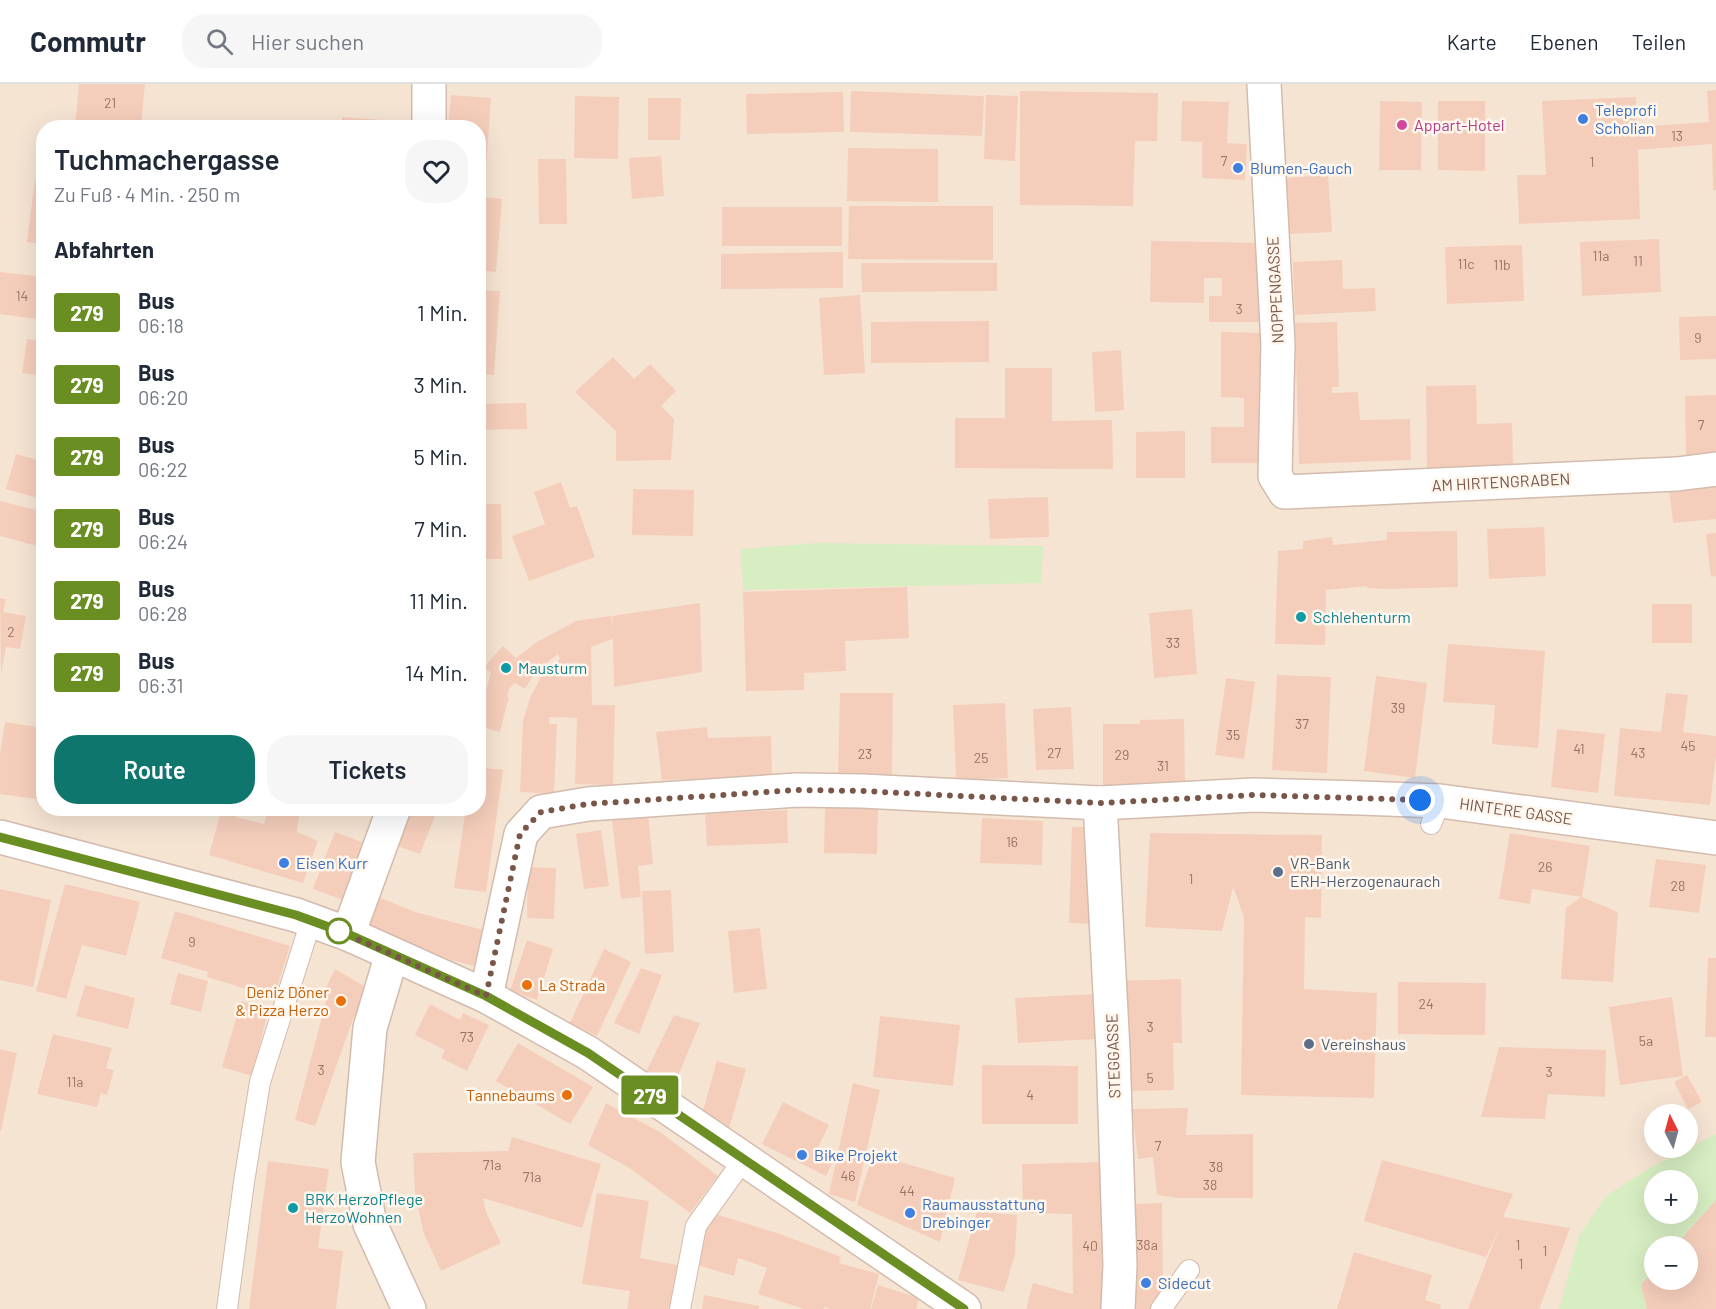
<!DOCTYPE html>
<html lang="de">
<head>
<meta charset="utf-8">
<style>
	:root { --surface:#fff; --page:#f6f6f7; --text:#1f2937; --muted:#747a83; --line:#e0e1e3; --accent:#0f766e }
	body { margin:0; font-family:Barlow,sans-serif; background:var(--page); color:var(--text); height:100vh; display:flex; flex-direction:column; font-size:22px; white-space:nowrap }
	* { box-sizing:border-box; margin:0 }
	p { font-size:20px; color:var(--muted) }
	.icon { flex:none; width:33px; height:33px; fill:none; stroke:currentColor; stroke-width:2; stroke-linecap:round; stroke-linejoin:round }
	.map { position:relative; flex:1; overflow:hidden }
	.details { position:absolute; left:36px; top:36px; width:450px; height:696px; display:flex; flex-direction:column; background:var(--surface); border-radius:24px; box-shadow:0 6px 24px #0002 }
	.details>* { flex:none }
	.badge { padding:0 12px; border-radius:4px; font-size:21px; line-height:39px }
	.needle { width:39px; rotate:354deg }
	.buttons { position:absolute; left:1644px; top:1020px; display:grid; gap:12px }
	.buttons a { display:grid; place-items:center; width:54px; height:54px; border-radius:50%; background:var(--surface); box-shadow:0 6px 24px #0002; font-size:30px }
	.you { position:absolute; width:30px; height:30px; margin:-15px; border:4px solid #fff; border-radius:50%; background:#1a73e8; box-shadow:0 0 0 9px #1a73e833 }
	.map>.badge { position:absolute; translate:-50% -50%; box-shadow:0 0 0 3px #fff }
	h2 { padding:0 18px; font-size:22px; line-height:54px }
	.round { display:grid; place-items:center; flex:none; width:63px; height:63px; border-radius:24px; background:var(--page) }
	.headline { display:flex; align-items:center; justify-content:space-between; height:102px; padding:0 18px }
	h1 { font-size:28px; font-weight:600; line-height:45px }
	.primary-button { display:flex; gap:12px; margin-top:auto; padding:12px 18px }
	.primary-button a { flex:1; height:69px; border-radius:24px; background:var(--accent); color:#fff; font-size:24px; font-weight:600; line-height:69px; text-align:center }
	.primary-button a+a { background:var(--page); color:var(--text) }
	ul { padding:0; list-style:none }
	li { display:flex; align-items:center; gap:18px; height:72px; padding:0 18px }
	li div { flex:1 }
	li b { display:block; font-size:22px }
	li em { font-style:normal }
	li .badge { min-width:66px; font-weight:700; text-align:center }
	header { display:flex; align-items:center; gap:36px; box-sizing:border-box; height:84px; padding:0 30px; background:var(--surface); border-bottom:2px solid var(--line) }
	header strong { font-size:28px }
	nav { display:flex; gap:33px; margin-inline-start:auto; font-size:21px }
	.search { width:420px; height:54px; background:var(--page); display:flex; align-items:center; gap:15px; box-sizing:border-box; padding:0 21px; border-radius:24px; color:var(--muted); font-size:22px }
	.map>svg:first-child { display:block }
	.residential { fill:#f6e4d3; fill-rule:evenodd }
	.green { fill:#d7edc2; fill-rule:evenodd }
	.building { fill:#f5cebb }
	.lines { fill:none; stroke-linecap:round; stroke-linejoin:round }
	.service-casing { stroke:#d3bbad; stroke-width:22 }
	.minor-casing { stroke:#d3bbad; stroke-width:36 }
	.service { stroke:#fff; stroke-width:20 }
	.minor { stroke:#fff; stroke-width:33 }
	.line-casing { stroke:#fff; stroke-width:14 }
	.line { stroke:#6b8e23; stroke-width:9 }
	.walk { stroke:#795648; stroke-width:6; stroke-dasharray:0 10.8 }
	.shop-dot { fill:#3f7fe0; stroke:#fff7ed; stroke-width:2 }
	.hotel-dot { fill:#d1479c; stroke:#fff7ed; stroke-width:2 }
	.culture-dot { fill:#0f9aa8; stroke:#fff7ed; stroke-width:2 }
	.service-dot { fill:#5c6f8a; stroke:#fff7ed; stroke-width:2 }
	.stop-dot { fill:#fff; stroke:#6b8e23; stroke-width:3 }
	.food-dot { fill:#e8710a; stroke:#fff7ed; stroke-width:2 }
	.labels { text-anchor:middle; stroke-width:5; stroke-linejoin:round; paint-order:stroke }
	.number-label { font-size:14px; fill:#987465 }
	.shop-label { font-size:16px; fill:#366cbe; stroke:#fff7ed; text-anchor:start }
	.hotel-label { font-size:16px; fill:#b23c85; stroke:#fff7ed; text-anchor:start }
	.street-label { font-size:16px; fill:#795648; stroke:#fff7ed }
	.culture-label { font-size:16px; fill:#0d838f; stroke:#fff7ed; text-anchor:start }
	.service-label { font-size:16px; fill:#4e5e75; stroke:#fff7ed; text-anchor:start }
	.food-label { font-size:16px; fill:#c56008; stroke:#fff7ed; text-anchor:end }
</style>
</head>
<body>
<header>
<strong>Commutr</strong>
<div class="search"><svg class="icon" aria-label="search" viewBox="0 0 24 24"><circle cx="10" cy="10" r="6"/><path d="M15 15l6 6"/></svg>Hier suchen</div>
<nav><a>Karte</a><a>Ebenen</a><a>Teilen</a></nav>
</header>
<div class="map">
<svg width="1716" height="1225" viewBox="0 0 1716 1225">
	<rect width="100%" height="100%" fill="#fef2e5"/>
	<!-- residential -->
	<path class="residential" d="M0 0H1716V1225H0ZM44 44H478V724H44ZM1654 1030H1688V1064H1654ZM1654 1096H1688V1130H1654ZM1654 1162H1688V1196H1654Z"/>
	<!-- green -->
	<g class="green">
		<path d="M818 459 1043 462 1041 499 743 506 741 465Z"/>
		<path d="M1716 1050V1116L1675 1162H1654V1186L1641 1201 1647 1225H1559L1579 1152 1606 1112 1648 1085ZM1654 1096H1688V1130H1654Z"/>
	</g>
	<!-- building -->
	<g class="building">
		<path d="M79 0H145L141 42 104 39V44H75Z"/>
		<path d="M1716 6V106H1713L1712 60 1638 66 1640 135 1519 140 1517 91H1546L1542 17 1636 13 1637 43 1709 38 1707 7Z"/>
		<path d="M851 7 984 12 982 52 850 48Z"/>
		<path d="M1020 7 1158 9 1157 57H1135L1133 122 1020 121Z"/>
		<path d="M843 8 844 48 747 50 746 10Z"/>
		<path d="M451 11 491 14 484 113 502 115 496 188 478 186V44H448Z"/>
		<path d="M986 11 1018 12 1015 77 984 75Z"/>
		<path d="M575 12 619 13 618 75 574 74Z"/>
		<path d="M648 14H681L680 56H648Z"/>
		<path d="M1182 17 1229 18 1227 59 1247 60 1245 96 1202 94V58L1181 57Z"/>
		<path d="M1380 17 1422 18 1421 86H1379Z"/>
		<path d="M1438 17H1485V87L1438 86Z"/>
		<path d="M342 33 420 39V44H342Z"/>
		<path d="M848 64 938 65V118L847 117Z"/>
		<path d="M661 72 664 112 632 115 629 74Z"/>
		<path d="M538 75H566L567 140H539Z"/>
		<path d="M1328 91 1332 148 1289 150 1285 94Z"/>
		<path d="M35 96 44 97V160L27 158Z"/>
		<path d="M849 122H993V176L848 175Z"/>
		<rect x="722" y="123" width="120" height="39"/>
		<path d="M1659 155 1661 208 1582 212 1580 158Z"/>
		<path d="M1151 157 1270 159 1269 238H1209V212H1222V194H1204V219L1150 218Z"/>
		<path d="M1522 161 1524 217 1447 220 1445 163Z"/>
		<path d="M843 168V204L721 205V170Z"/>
		<path d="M1342 176 1343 205 1375 204 1376 227 1295 231 1293 178Z"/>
		<path d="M861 179H997V207L862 208Z"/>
		<path d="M0 188 44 193V236L0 230Z"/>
		<path d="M478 206 500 207 494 291 478 290Z"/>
		<path d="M860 211 865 289 824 291 819 214Z"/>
		<path d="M1716 232V275L1680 276 1679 233Z"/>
		<path d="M989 237V278L871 279V238Z"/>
		<path d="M1337 238 1339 303H1332V309L1358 308 1360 336 1410 335 1411 376 1299 380 1295 239Z"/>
		<path d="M1221 248 1267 249 1268 379H1211V343H1244V314L1221 313Z"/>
		<path d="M27 255 44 258V292L22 289Z"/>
		<path d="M1121 266 1124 326 1095 328 1092 268Z"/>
		<path d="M613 273 634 295 650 280 676 307 661 322 674 335 671 376 616 377V347L575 308Z"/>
		<path d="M1005 284H1052V337L1112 336 1113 385 955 384V334H1005Z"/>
		<path d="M1476 301 1477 340 1512 339 1513 383 1427 385 1426 302Z"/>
		<path d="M1716 311V371L1686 372 1685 312Z"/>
		<path d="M526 319 527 345 478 346V320Z"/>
		<path d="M1185 347V394H1136V348Z"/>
		<path d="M16 370 44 378V416L6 405Z"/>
		<path d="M561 398 570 424 577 422 595 473 529 497 512 452 545 440 534 408Z"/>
		<path d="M1716 399V435L1673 439 1669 403Z"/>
		<path d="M633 405 694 406 693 452 632 451Z"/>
		<path d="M1048 413 1049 453 990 455 988 415Z"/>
		<path d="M0 417 44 428V464L0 452Z"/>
		<path d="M478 420H501L502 475H478Z"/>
		<path d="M1544 443 1546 492 1489 495 1487 445Z"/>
		<path d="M1457 447 1458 503 1387 505 1367 504V502L1326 506 1325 561 1275 560 1278 467 1303 465V457L1332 453 1333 461 1387 456V448Z"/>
		<path d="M1716 449V492L1711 493 1706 450Z"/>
		<path d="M907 503 909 554 845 557 846 587 804 589V606L746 607 743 508Z"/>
		<path d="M0 514 6 515 3 528 26 532 20 565 6 563 1 589Z"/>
		<path d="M700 519 702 588 614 603 613 555 591 563 592 621H615L613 701 575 700 577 634 549 633V640H557L554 710 520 708 523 637 530 614 542 591 560 575 558 570 536 587 525 605 515 599 509 605 507 613H509L500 648 478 642V633L491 589 484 583 503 562 516 574 537 558 576 537 611 532 613 550 612 532Z"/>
		<rect x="1652" y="520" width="40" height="39"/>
		<path d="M1192 525 1197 590 1154 594 1149 529Z"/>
		<path d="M1448 560 1545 567 1538 664 1492 660 1495 621 1443 618Z"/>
		<path d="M1277 591 1331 593 1327 689 1272 686Z"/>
		<path d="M1376 592 1427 599 1415 694 1364 687Z"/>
		<path d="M1226 594 1255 598 1244 675 1215 671Z"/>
		<path d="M840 609H893L892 692 838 691Z"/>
		<path d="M1666 609 1688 611 1683 648 1716 652V672L1710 721 1614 712 1620 644 1661 648Z"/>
		<path d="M1005 619 1008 694 956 696 953 621Z"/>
		<path d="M1071 623 1074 685 1036 686 1033 625Z"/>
		<path d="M1184 635 1185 700 1103 701V640H1140V636Z"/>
		<path d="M5 638 43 644 39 674H44V716L0 710V670Z"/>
		<path d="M707 643 708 654 771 652 772 692 662 696 656 648Z"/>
		<path d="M1557 645 1605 650 1598 709 1551 703Z"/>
		<path d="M478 683 503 686 486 808 454 804 466 724H478Z"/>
		<path d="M825 722 878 723 877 770 824 769Z"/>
		<path d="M206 724H238L236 733 264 740 268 724H300L297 748 318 757 303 799 209 771 220 731 206 727Z"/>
		<path d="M407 724H438L420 770 392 760Z"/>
		<path d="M787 726 788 759 707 762 705 730Z"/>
		<path d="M648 731 653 780 638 782 641 813 621 815 612 735Z"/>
		<path d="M982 734 1043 737 1042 781 980 779Z"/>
		<path d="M1072 743H1096L1093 840 1069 839Z"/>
		<path d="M601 746 609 802 584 805 576 750Z"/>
		<path d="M335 748 368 760 346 817 313 805Z"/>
		<path d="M1150 749 1322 751 1321 834 1305 833 1304 905 1377 909 1374 1014 1241 1011 1244 833 1233 803 1222 847 1145 843Z"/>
		<path d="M1510 749 1590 762 1582 813 1618 828 1613 898 1561 895 1566 824 1581 813 1532 805 1530 820 1499 815Z"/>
		<path d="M1656 775 1706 781 1699 829 1649 823Z"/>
		<path d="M528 783 556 784 554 835 527 834Z"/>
		<path d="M65 800 140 818 126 872 82 861 66 915 36 907Z"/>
		<path d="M0 805 51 816 33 903 0 896Z"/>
		<path d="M671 806 674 868 645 870 642 807Z"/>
		<path d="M376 812 415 828 483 846 474 882 405 864 361 846Z"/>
		<path d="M175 827 290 862 274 913 207 893 208 888 161 874Z"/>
		<path d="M760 844 767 905 734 909 728 847Z"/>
		<path d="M527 856 553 865 537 916 510 907Z"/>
		<path d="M604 865 631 878 597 952 570 939Z"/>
		<path d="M1708 874H1716V953H1705Z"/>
		<path d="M641 884 662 891 639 950 614 939Z"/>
		<path d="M335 885 376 909 364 936 354 932 315 1042 295 1036 326 917 321 914Z"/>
		<path d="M178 889 208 897 201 928 170 920Z"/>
		<path d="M1181 895 1182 959H1173L1174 1006 1128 1007 1118 897Z"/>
		<path d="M1398 898 1486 899 1485 951 1398 950Z"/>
		<path d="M85 901 135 914 128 945 76 932Z"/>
		<path d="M1094 910 1096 955 1018 959 1015 914Z"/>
		<path d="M1672 913 1683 992 1620 1001 1609 923Z"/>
		<path d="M241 917 269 924 252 992 222 983Z"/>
		<path d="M430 920 460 936 463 929 489 941 467 987 441 974 445 966 415 951Z"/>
		<path d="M674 931 700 939 675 999 644 992Z"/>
		<path d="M880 932 960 941 953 1002 873 993Z"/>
		<path d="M53 950 112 964 106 984 114 986 107 1011 101 1009 97 1023 37 1010Z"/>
		<path d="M518 959 593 1003 570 1040 496 997Z"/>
		<path d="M1499 963 1606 966 1605 1013 1548 1010 1545 1035 1481 1033Z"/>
		<path d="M0 965 17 969 1 1047H0Z"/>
		<path d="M717 977 746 985 729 1045 700 1037Z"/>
		<path d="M982 981 1078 982V1040H982Z"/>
		<path d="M1687 991 1702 1018 1688 1025 1674 998Z"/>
		<path d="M853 999 880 1006 855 1118 829 1110Z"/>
		<path d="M783 1018 829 1041 818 1063 836 1072 826 1092 762 1060Z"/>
		<path d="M606 1019 660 1048 718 1092 690 1129 631 1085 588 1061Z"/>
		<path d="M1188 1024 1186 1051 1253 1050V1114H1179L1157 1111 1153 1073 1138 1075 1132 1025Z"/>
		<path d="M512 1053 601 1080 582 1144 483 1114 486 1128 501 1159 441 1187 424 1150 419 1128 415 1108 413 1069 508 1067Z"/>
		<path d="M873 1070 955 1094 940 1158 857 1121Z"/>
		<path d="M1382 1076 1513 1110 1503 1133 1570 1144 1539 1225H1468L1500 1142 1486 1173 1364 1137Z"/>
		<path d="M268 1077 329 1085 318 1164 343 1167 336 1225H249Z"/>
		<path d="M1104 1078 1107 1225H1026L1033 1199 1073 1210 1072 1130 1023 1129 1022 1080Z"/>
		<path d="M597 1109 649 1117 640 1174 682 1182 676 1225H627L630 1207 582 1200Z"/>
		<path d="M1716 1116V1225H1647L1641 1201 1654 1186V1196H1688V1162H1675Z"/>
		<path d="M1162 1119 1163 1201 1155 1225H1133L1131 1120Z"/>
		<path d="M709 1128 780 1150 841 1173 839 1179 879 1190 870 1225H831L824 1223 823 1225H804L758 1210 767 1184 738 1174 734 1192 697 1181Z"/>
		<path d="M977 1128 1017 1131 1015 1170 1004 1208 958 1196Z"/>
		<path d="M1354 1168 1432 1191 1425 1216 1441 1221 1440 1225H1337Z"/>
		<path d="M878 1201 919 1214 916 1225H871Z"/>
		<path d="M704 1211 759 1222V1225H702Z"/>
	</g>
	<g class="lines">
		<!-- service casing -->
		<g class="service-casing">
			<g id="service">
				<path d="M1431 740 1440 717"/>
				<path d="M227 1225 244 1098 260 998 311 837"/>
				<path d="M680 1225 696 1142 744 1075"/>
				<path d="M1161 1225 1189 1186"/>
			</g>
		</g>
		<!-- minor casing -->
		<g class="minor-casing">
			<g id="minor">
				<path d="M429 0V44"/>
				<path d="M1264 0 1278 260 1275 392 1285 408 1677 390 1716 385"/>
				<path d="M1100 719 1113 966 1120 1181 1118 1225"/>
				<path d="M0 753 296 831 348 850 486 912 588 969 964 1225"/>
				<path d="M348 850 394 724"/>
				<path d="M392 870 370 944 358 1078 370 1140 409 1225"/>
				<path d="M486 912 521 750 541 728 588 720 797 706 862 707 1100 719 1254 711 1361 714 1440 717 1716 754"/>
			</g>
		</g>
		<!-- service -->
		<use href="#service" class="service"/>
		<!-- minor -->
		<use href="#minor" class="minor"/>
	</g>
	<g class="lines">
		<!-- line casing -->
		<g class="line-casing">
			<path id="line" d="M0 753 296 831 348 850 486 912 588 969 964 1225"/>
		</g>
		<!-- line -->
		<use href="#line" class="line"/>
		<!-- walk -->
		<path class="walk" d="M339 847 486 912 520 750 541 728 588 720 797 706 862 707 1100 719 1254 711 1420 716"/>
	</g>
	<!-- markers -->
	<g class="shop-dot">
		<circle cx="1583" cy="35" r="6"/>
		<circle cx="1238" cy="84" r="6"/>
		<circle cx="284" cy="779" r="6"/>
		<circle cx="802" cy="1071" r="6"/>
		<circle cx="910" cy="1129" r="6"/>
		<circle cx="1146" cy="1199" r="6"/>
	</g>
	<circle class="hotel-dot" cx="1402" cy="41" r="6"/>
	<g class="culture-dot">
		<circle cx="1301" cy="533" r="6"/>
		<circle cx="506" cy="584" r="6"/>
		<circle cx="293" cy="1124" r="6"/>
	</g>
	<g class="service-dot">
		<circle cx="1278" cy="788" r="6"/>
		<circle cx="1309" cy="960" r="6"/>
	</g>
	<circle class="stop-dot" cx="339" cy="847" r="12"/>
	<g class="food-dot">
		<circle cx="527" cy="901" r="6"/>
		<circle cx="341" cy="917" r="6"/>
		<circle cx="567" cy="1011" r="6"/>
	</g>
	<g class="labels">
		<!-- number labels -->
		<g class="number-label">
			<text x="110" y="24">21</text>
			<text x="1677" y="57">13</text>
			<text x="1224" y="82">7</text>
			<text x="1592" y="83">1</text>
			<text x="1601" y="177">11a</text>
			<text x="1638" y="182">11</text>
			<text x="1466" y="185">11c</text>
			<text x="1502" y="186">11b</text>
			<text x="22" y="217">14</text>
			<text x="1239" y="230">3</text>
			<text x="1698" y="259">9</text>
			<text x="1701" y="346">7</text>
			<text x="11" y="553">2</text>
			<text x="1173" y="564">33</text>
			<text x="1398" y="629">39</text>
			<text x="1302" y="645">37</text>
			<text x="1233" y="656">35</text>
			<text x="1688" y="667">45</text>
			<text x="1579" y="670">41</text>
			<text x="1054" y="674">27</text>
			<text x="1638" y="674">43</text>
			<text x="865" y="675">23</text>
			<text x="1122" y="676">29</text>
			<text x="981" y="679">25</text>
			<text x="1163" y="687">31</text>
			<text x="1012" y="763">16</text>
			<text x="1545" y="788">26</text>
			<text x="1191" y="800">1</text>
			<text x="1678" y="807">28</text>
			<text x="192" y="863">9</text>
			<text x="1426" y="925">24</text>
			<text x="1150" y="948">3</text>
			<text x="467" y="958">73</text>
			<text x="1646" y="962">5a</text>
			<text x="321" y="991">3</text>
			<text x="1549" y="993">3</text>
			<text x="1150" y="999">5</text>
			<text x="75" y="1003">11a</text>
			<text x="1030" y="1016">4</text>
			<text x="1158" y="1067">7</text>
			<text x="492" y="1086">71a</text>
			<text x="1216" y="1088">38</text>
			<text x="848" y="1097">46</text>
			<text x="532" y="1098">71a</text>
			<text x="1210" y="1106">38</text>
			<text x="907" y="1112">44</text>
			<text x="1147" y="1166">38a</text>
			<text x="1518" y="1166">1</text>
			<text x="1090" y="1167">40</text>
			<text x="1545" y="1172">1</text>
			<text x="1521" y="1185">1</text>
		</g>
		<!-- shop labels -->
		<g class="shop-label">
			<text x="1595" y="32">Teleprofi<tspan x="1595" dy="18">Scholian</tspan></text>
			<text x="1250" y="90">Blumen-Gauch</text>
			<text x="296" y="785">Eisen Kurr</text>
			<text x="814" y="1077">Bike Projekt</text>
			<text x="922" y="1126">Raumausstattung<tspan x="922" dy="18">Drebinger</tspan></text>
			<text x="1158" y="1205">Sidecut</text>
		</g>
		<!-- hotel labels -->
		<g class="hotel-label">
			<text x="1414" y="47">Appart-Hotel</text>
		</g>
		<!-- street labels -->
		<g class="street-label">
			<text transform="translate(1275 206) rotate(-93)" y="6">NOPPENGASSE</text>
			<text transform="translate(1501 398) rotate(-3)" y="6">AM HIRTENGRABEN</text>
			<text transform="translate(1516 727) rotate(8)" y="6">HINTERE GASSE</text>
			<text transform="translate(1113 972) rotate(-92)" y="6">STEGGASSE</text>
		</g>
		<!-- culture labels -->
		<g class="culture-label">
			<text x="1313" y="539">Schlehenturm</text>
			<text x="518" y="590">Mausturm</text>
			<text x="305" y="1121">BRK HerzoPflege<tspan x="305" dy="18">HerzoWohnen</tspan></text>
		</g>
		<!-- service labels -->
		<g class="service-label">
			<text x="1290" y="785">VR-Bank<tspan x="1290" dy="18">ERH-Herzogenaurach</tspan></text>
			<text x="1321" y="966">Vereinshaus</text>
		</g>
		<!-- food labels -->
		<g class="food-label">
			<text x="539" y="907" text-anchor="start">La Strada</text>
			<text x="329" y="914">Deniz Döner<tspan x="329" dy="18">&amp; Pizza Herzo</tspan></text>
			<text x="555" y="1017">Tannebaums</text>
		</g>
	</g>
</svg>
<div class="buttons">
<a><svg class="needle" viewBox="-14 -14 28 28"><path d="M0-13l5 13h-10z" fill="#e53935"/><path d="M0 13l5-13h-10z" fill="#747a83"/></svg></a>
<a>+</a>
<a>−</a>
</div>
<div class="you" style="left:1420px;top:716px"></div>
<b class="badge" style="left:650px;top:1011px;background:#6b8e23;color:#fff">279</b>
<section class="details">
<div class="headline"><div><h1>Tuchmachergasse</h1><p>Zu Fuß · 4 Min. · 250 m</p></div><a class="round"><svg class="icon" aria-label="heart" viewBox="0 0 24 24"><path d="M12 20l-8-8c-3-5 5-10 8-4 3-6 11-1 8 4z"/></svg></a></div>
<h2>Abfahrten</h2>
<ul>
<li><span class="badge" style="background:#6b8e23;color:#fff">279</span><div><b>Bus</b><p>06:18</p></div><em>1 Min.</em></li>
<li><span class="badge" style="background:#6b8e23;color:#fff">279</span><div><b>Bus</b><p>06:20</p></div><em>3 Min.</em></li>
<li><span class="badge" style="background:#6b8e23;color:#fff">279</span><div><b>Bus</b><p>06:22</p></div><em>5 Min.</em></li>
<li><span class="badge" style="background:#6b8e23;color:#fff">279</span><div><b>Bus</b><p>06:24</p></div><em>7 Min.</em></li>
<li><span class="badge" style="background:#6b8e23;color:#fff">279</span><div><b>Bus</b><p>06:28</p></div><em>11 Min.</em></li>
<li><span class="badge" style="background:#6b8e23;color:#fff">279</span><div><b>Bus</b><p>06:31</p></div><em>14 Min.</em></li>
</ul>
<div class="primary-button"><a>Route</a><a>Tickets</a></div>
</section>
</div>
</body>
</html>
